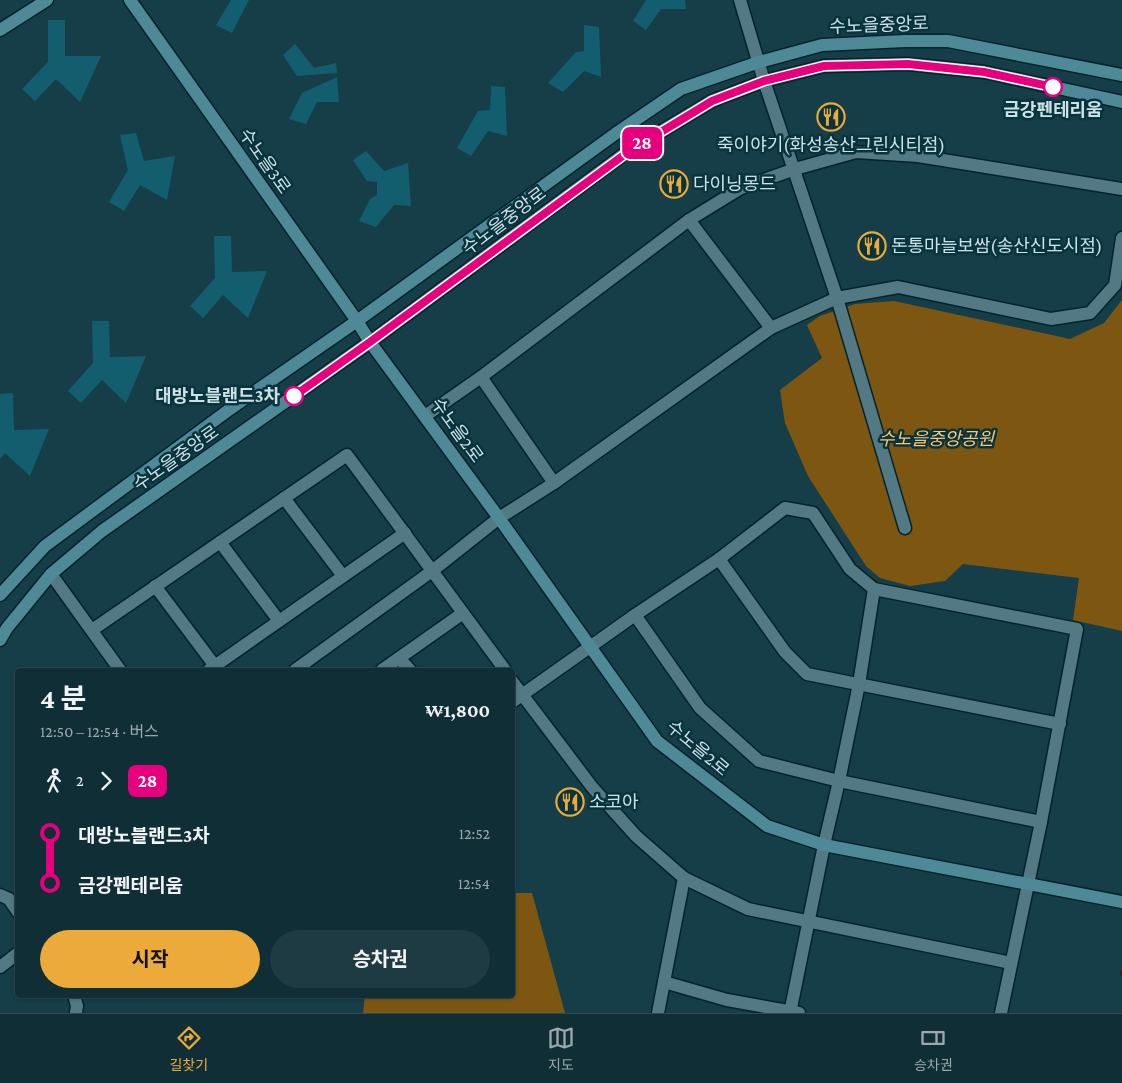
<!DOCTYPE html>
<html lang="ko">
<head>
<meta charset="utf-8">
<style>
	:root { --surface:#102e36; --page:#1e3a42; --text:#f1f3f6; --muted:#9ca8ad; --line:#304a51; --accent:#ebaa39 }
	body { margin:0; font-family:"Crimson Pro","Noto Sans KR",serif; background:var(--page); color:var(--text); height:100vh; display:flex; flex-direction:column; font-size:19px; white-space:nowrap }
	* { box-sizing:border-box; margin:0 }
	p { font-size:16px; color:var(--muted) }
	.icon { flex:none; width:28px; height:28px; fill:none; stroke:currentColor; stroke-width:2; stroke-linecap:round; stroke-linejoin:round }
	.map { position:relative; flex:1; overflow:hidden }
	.details { position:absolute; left:15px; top:668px; width:500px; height:330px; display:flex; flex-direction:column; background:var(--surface); border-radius:5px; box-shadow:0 1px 4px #0004,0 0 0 1px var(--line) }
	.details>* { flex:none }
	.badge { padding:0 10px; border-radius:8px; font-size:18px; line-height:32px }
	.map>.badge { position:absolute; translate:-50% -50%; box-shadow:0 0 0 2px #fff }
	.legs { display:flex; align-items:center; gap:8px; height:55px; padding:0 25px; font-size:16px }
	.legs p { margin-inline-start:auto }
	.head { display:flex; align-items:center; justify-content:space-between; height:85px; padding:0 25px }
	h1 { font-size:28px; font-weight:700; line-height:38px }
	.cta { display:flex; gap:10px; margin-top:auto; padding:10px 25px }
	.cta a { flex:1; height:58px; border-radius:30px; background:var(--accent); color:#111; font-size:20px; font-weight:700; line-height:58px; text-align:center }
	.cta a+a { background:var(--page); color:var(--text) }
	ul { padding:0 25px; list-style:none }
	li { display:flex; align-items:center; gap:18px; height:50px; font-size:19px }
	li i { display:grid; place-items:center; width:8px; height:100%; margin:0 6px; background:currentColor }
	li i::after { content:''; width:12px; height:12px; margin:-6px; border:4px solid; border-radius:50%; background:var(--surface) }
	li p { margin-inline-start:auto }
	li:first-child i { background:linear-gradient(#0000 50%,currentColor 0) }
	li:last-child i { background:linear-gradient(currentColor 50%,#0000 0) }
	.menu { display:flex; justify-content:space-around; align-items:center; height:70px; border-top:1px solid var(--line); background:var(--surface); font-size:14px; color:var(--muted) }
	.menu a { display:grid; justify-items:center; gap:2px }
	.menu .selected { color:var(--accent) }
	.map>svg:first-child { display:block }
	.green { fill:#7d5711 }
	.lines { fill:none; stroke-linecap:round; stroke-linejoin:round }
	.stream { stroke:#342307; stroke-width:4 }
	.building { fill:#125d6e }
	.street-casing { stroke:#05232b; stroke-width:15 }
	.secondary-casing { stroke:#05232b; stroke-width:15 }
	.street { stroke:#527984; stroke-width:12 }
	.secondary { stroke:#4e8998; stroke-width:12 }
	.line-1-casing { stroke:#fff; stroke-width:11 }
	.line-1 { stroke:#e6007e; stroke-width:8 }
	.stop-1-dot { fill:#fff; stroke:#e6007e; stroke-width:2.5 }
	.labels { text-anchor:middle; stroke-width:5; stroke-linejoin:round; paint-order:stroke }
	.street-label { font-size:18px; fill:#cde2e8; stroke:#09333d }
	.stop-label { font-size:18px; font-weight:bold; fill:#cde2e8; stroke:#09333d }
	.poi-label { font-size:18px; fill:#cde2e8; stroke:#09333d; text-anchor:start }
	.park-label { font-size:18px; font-style:italic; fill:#fdc56f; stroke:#09333d }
</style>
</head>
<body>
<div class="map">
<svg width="1122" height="1013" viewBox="0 0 1122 1013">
	<rect width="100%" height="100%" fill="#163e48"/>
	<!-- green -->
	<g class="green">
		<path d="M1122 300V631L1073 620 1079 578 963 564 945 581 910 586 880 578 866 566 808 476 785 423 780 390 822 358 807 325 820 316 855 304 894 301 1070 339 1104 323Z"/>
		<path d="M513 893H532L565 1013H363L365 995H512Z"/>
	</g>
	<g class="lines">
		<!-- stream -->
		<path class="stream" d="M1122 973V974"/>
	</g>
	<!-- building -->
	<g class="building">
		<path d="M231 0H249L232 33 216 25Z"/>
		<path d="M646 0H685L686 9H661L646 30 633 21Z"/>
		<path d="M48 20H65V56H101L80 102 56 79 35 101 22 89 48 62Z"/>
		<path d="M584 25 599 27 601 77 584 71 563 92 548 83 576 52 584 51Z"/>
		<path d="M295 44 314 68 336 63 337 73 297 76 283 55Z"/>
		<path d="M337 77 339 102H317L306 124 289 119 302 93Z"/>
		<path d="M491 86 505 87 507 136 488 131 471 156 457 148 478 111 490 110Z"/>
		<path d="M136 133 144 161 175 156 167 200 140 185 124 211 109 202 128 170 120 135Z"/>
		<path d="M366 151 384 171 408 163 411 206 394 205 376 227 359 221 370 199 377 195V182L367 181 353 160Z"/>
		<path d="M214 236H231L232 272 267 271 248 318 223 295 203 318 190 306 215 278Z"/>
		<path d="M92 321H109L110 357 146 356 126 403 102 380 81 403 68 391 93 363Z"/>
		<path d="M13 393 14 430 49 429 30 476 5 453 0 459V394Z"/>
	</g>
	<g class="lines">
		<!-- street casing -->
		<g class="street-casing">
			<g id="street">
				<path d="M740 0 764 81 837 298 905 528"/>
				<path d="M689 220 771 328"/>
				<path d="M481 377 554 483"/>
				<path d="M425 416 481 377 689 220 741 188 795 169 856 152 918 156 1122 189"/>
				<path d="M284 498 343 576"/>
				<path d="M220 542 279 621"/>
				<path d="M719 559 785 652 807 674 1060 724"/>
				<path d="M51 574 120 670"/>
				<path d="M155 586 215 666"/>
				<path d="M635 615 700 708 759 761 839 781 1041 822"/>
				<path d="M92 630 347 455 505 670"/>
				<path d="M399 658 410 670"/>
				<path d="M209 670 405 533"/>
				<path d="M295 670 432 571 499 518 554 483 771 328 837 298 898 287 1051 319 1090 313 1115 285 1122 238"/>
				<path d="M382 670 463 613"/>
				<path d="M512 681 592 787 636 836 684 878 748 909 1011 963"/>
				<path d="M512 702 635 615 719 559 785 508 813 513 850 569 874 589 1077 629 1041 822 1001 1013"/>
				<path d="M0 895 9 899 18 912"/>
				<path d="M0 967 18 953"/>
				<path d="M664 982 727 1000 799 1013"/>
				<path d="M74 995 77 1006 76 1013"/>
				<path d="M658 1013 684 878"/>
				<path d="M790 1013 824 845 839 781 859 684 874 589"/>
			</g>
		</g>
		<!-- secondary casing -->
		<g class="secondary-casing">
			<g id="secondary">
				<path d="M130 0 357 321 370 342 499 518 657 741 767 826 824 845 1122 902"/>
				<path d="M0 30 47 0"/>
				<path d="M0 595 45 546 230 409 357 321 615 134 681 89 759 62 822 45 905 41H948L1122 75"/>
				<path d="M0 640 7 628 51 574 102 531 370 342 627 152 712 101 764 81 824 66 908 64 984 72 1122 102"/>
			</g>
		</g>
		<!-- street -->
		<use href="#street" class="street"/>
		<!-- secondary -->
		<use href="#secondary" class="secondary"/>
	</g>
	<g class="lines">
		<!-- line-1 casing -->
		<g class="line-1-casing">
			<path id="line-1" d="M294 396 370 342 628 152 712 101 764 81 824 66 908 64 984 72 1053 87"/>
		</g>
		<!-- line-1 -->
		<use href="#line-1" class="line-1"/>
	</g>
	<!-- icons -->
	<defs>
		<g id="restaurant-ring" transform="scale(1.4375)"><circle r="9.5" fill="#09333d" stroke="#ebaa39" stroke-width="1.5"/><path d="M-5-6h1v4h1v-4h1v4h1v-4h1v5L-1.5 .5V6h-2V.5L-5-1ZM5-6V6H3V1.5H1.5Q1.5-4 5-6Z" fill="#ebaa39"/></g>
	</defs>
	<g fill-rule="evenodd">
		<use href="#restaurant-ring" x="831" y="117"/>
		<use href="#restaurant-ring" x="674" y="184"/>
		<use href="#restaurant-ring" x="872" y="246"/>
		<use href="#restaurant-ring" x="570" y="802"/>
	</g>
	<!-- markers -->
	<g class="stop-1-dot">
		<circle cx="1053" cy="87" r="9"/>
		<circle cx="294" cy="396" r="9"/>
	</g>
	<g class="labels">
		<!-- street labels -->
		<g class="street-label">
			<text transform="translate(879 25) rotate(-2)" y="6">수노을중앙로</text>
			<text transform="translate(265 161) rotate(55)" y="6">수노을3로</text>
			<text transform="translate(504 221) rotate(-37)" y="6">수노을중앙로</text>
			<text transform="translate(457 430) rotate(54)" y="6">수노을2로</text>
			<text transform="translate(176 458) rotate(-35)" y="6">수노을중앙로</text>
			<text transform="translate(698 748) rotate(40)" y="6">수노을2로</text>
		</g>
		<!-- stop labels -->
		<g class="stop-label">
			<text x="1053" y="116">금강펜테리움</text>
			<text x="280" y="402" text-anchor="end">대방노블랜드3차</text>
		</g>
		<!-- poi labels -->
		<g class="poi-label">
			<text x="831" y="151" text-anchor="middle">죽이야기(화성송산그린시티점)</text>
			<text x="693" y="190">다이닝몽드</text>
			<text x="891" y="252">돈통마늘보쌈(송산신도시점)</text>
			<text x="589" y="808">소코아</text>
		</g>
		<!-- park labels -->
		<g class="park-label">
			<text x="936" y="445">수노을중앙공원</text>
		</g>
	</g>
</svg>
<b class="badge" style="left:642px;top:143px;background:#e6007e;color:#fff">28</b>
<section class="details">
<div class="head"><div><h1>4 분</h1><p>12:50 – 12:54 · 버스</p></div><b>₩1,800</b></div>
<div class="legs"><svg class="icon" aria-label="walk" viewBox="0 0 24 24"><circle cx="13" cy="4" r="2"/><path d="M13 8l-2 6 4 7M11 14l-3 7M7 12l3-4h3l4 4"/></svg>2<svg class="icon" aria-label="forward" viewBox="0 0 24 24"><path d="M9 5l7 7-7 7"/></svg><b class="badge" style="background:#e6007e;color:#fff">28</b></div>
<ul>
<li><i style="color:#e6007e"></i><b>대방노블랜드3차</b><p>12:52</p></li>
<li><i style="color:#e6007e"></i><b>금강펜테리움</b><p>12:54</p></li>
</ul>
<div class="cta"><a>시작</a><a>승차권</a></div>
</section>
</div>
<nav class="menu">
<a class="selected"><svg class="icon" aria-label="directions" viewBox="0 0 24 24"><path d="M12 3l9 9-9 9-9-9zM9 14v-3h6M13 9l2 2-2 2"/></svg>길찾기</a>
<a><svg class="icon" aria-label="map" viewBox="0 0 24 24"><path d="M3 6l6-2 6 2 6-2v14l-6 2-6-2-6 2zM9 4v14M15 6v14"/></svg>지도</a>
<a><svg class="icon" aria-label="tickets" viewBox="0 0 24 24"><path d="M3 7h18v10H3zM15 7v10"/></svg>승차권</a>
</nav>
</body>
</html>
